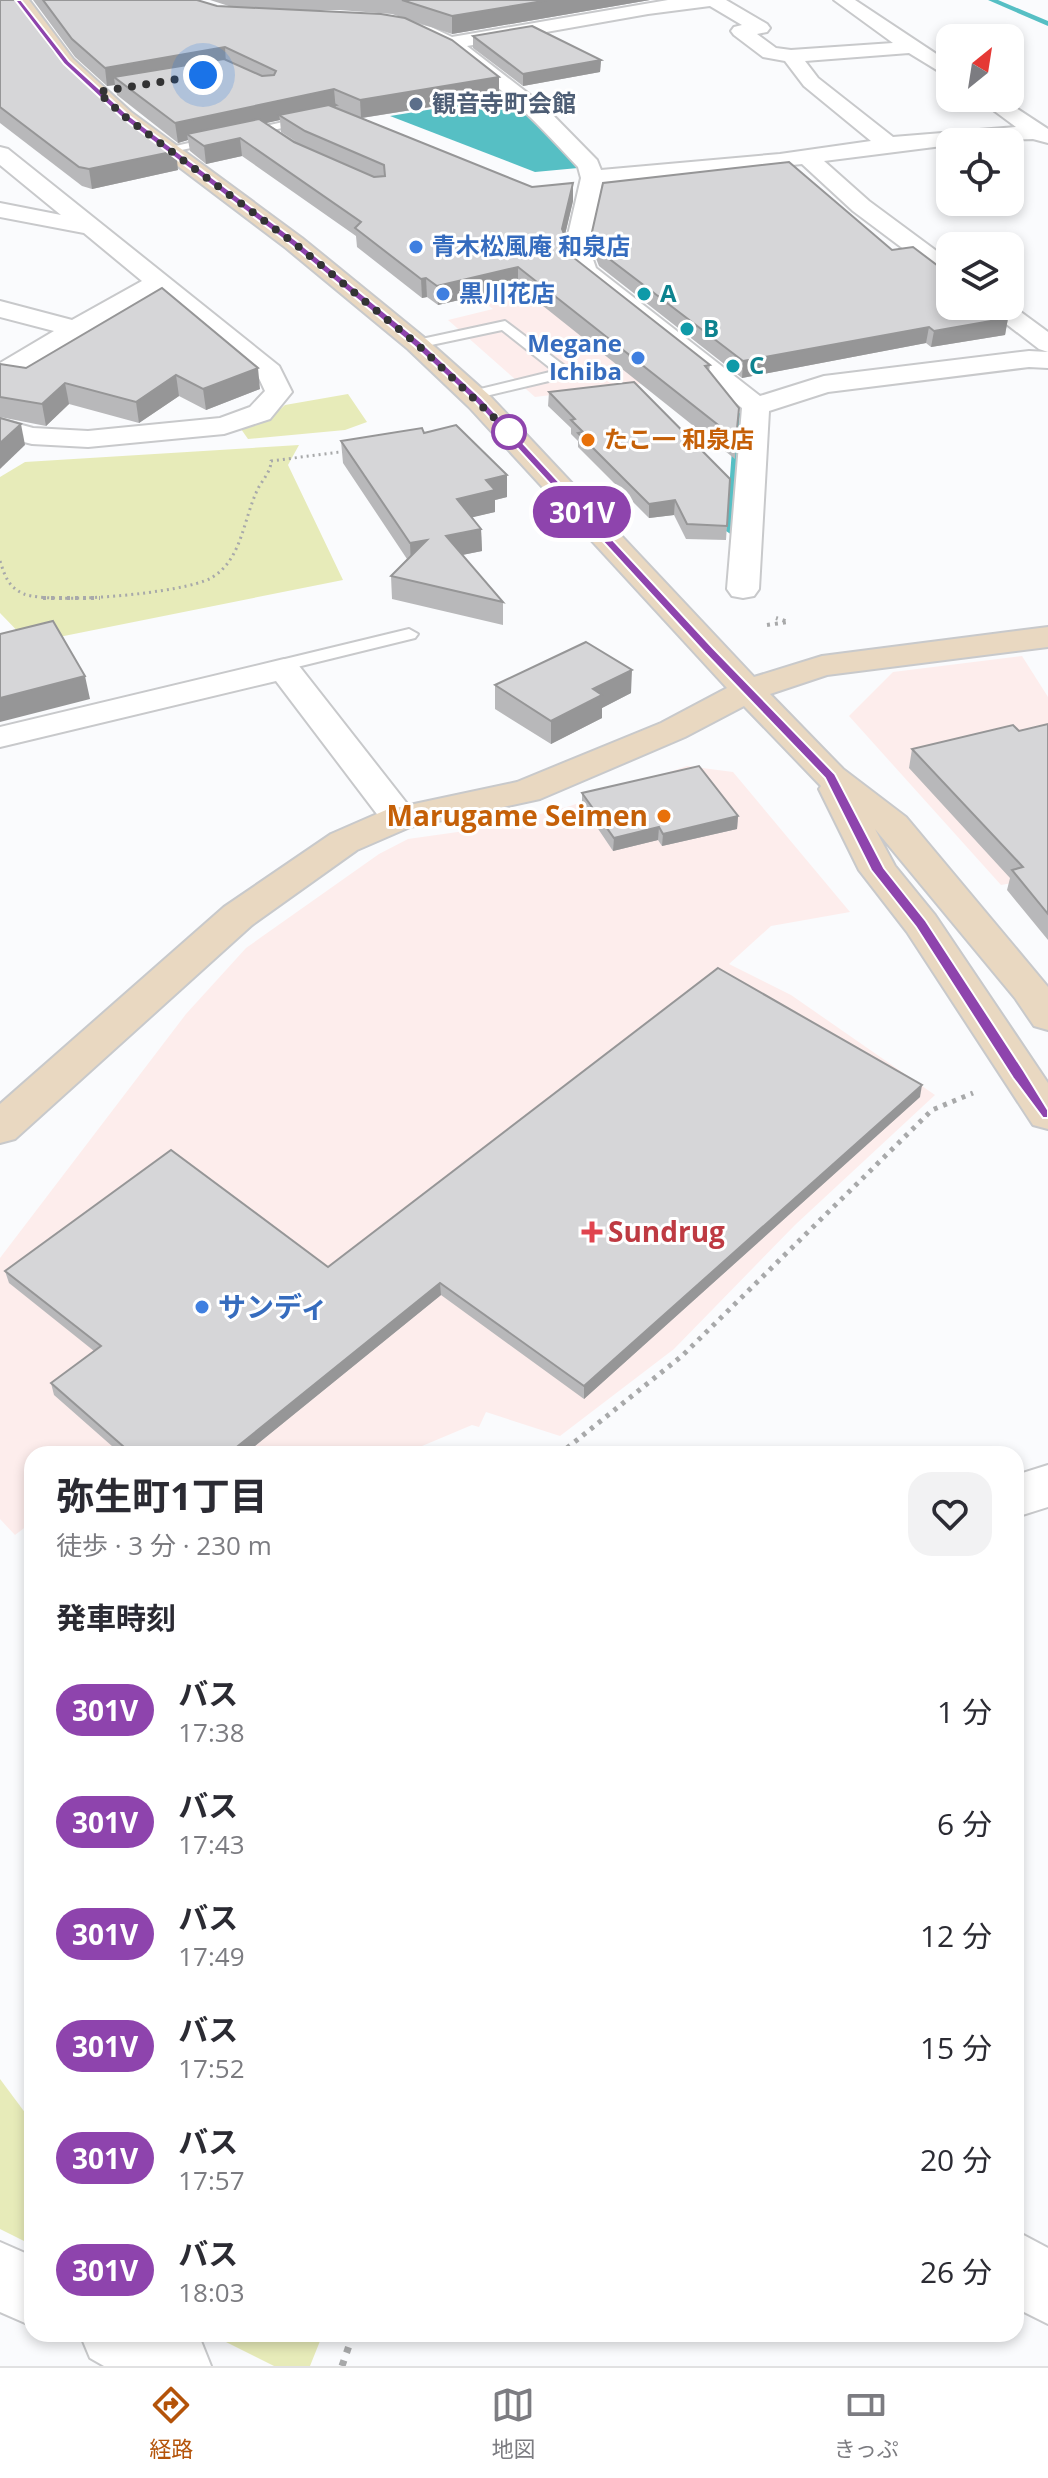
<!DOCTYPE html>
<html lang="ja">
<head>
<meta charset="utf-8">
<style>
	:root { --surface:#fff; --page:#f2f2f3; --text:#2b2b33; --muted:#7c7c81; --line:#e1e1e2; --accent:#b45309 }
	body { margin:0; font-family:"Open Sans","Noto Sans JP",sans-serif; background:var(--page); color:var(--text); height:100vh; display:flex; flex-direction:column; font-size:30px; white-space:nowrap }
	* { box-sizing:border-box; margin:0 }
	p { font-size:26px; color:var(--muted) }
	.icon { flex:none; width:44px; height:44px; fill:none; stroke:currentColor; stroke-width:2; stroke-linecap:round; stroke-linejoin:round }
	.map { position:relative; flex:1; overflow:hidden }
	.drawer { position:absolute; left:24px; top:1446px; width:1000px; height:896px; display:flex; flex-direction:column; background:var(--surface); border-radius:24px; box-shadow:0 4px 12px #0003 }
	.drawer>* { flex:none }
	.badge { padding:0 16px; border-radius:26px; font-size:28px; line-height:52px }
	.needle { width:52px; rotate:30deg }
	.fabs { position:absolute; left:936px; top:24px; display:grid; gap:16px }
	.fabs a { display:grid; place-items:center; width:88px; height:88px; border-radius:16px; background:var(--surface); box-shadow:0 4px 12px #0003; font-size:40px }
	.you { position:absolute; width:40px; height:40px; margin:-20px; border:6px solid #fff; border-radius:50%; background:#1a73e8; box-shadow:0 0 0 12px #1a73e833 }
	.map>.badge { position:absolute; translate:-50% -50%; box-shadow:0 0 0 4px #fff }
	h2 { padding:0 32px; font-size:30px; line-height:72px }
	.round { display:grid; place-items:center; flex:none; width:84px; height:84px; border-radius:24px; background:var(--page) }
	.summary { display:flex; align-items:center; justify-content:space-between; height:136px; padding:0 32px }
	h1 { font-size:38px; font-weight:700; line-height:60px }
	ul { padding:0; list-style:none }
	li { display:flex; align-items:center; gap:24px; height:112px; padding:0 32px }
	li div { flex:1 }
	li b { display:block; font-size:30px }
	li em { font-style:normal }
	li .badge { min-width:88px; font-weight:700; text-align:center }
	.menu { display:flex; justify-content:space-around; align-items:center; height:112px; border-top:2px solid var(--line); background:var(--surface); font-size:22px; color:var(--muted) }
	.menu a { display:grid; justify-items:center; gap:4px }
	.menu .on { color:var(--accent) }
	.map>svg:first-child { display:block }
	.commercial { fill:#fdedec }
	.green { fill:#e7ebb9 }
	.water { fill:#56bfc4 }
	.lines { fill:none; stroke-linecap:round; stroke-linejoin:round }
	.stream { fill:#56bfc4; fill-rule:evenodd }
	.lane-casing { stroke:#c8c9cb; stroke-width:4 }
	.street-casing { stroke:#c8c9cb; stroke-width:4 }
	.secondary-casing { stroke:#c8c9cb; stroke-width:4 }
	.path-far3 { stroke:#a8a9aa; stroke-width:3; stroke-dasharray:2 4; stroke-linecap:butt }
	.path-far2 { stroke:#a8a9aa; stroke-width:4; stroke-dasharray:3 5; stroke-linecap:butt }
	.path-far1 { stroke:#a8a9aa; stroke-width:5; stroke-dasharray:4 6; stroke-linecap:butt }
	.path { stroke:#a8a9aa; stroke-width:7; stroke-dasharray:6 8; stroke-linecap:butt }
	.lane { fill:#fff; fill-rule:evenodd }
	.street { fill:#fff; fill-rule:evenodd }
	.secondary { fill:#e9d8c1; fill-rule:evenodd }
	.wall { fill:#b8b8ba; fill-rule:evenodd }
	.shaded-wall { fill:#969697 }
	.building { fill:#d6d6d8; stroke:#969697; stroke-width:2 }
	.line { fill:#8e44ad; stroke:#fff; stroke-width:2 }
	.walk { stroke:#333334; stroke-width:8; stroke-dasharray:0 14.4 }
	.service-dot { fill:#5c6f8a; stroke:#fff; stroke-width:3 }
	.shop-dot { fill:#3f7fe0; stroke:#fff; stroke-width:3 }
	.culture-dot { fill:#0f9aa8; stroke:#fff; stroke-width:3 }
	.stop-dot { fill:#fff; stroke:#8e44ad; stroke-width:4 }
	.food-dot { fill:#e8710a; stroke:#fff; stroke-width:3 }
	.health-dot { fill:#e0444e; stroke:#fff; stroke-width:3 }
	.labels { text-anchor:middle; stroke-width:6; stroke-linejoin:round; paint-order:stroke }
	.far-service-label { font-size:24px; font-weight:bold; fill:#4e5e75; stroke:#fff; text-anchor:start }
	.far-shop-label { font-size:24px; font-weight:bold; fill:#366cbe; stroke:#fff; text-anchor:start }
	.far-culture-label { font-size:24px; font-weight:bold; fill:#0d838f; stroke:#fff; text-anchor:start }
	.far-food-label { font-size:24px; font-weight:bold; fill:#c56008; stroke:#fff; text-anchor:start }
	.food-label { font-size:28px; font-weight:bold; fill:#c56008; stroke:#fff; text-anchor:end }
	.health-label { font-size:28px; font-weight:bold; fill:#be3a42; stroke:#fff; text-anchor:start }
	.shop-label { font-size:28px; font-weight:bold; fill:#366cbe; stroke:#fff; text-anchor:start }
</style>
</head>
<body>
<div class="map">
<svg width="1048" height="2366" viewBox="0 0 1048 2366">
	<rect width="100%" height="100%" fill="#fafbfd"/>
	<!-- commercial -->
	<g class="commercial">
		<path d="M460 283 588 287 695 377 535 397 448 320 493 309Z"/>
		<path d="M1022 656 1048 697V877L1001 885 849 716 893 672Z"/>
		<path d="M687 766 733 772 850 912 771 926 729 964 791 995 935 1095 795 1225 674 1349 560 1436 486 1412 479 1427 472 1425 403 1454H32V1522L15 1535 0 1519V1258L186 1014 246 948 379 854 408 839 493 827 570 806Z"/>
	</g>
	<!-- green -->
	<g class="green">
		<path d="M348 394 367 422 345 430 248 439 241 429 276 413 285 405Z"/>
		<path d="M299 445 288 465 343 580 29 643 0 613V477L25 462Z"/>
		<path d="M0 2079 32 2122V2245L0 2229Z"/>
		<path d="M210 2334H309L320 2341 310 2366H274Z"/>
	</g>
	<!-- water -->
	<path class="water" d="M507 97 566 150 578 168 535 172 390 116Z"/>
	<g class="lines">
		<!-- stream -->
		<g class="stream">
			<path d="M988 0H998L1048 21V26Z"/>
			<path d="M721 399H729L746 422 738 531 732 535 726 531 734 422 719 401Z"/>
		</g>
		<!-- lane casing -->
		<g class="lane-casing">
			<g id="lane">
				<path d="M310 116 314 117V121L168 153 162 149Z"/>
				<path d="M505 321 570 370V376L473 399 468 398V392L554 371 502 330 417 348 410 344 417 340Z"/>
				<path d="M409 629 418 634 415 638 297 667 284 674 275 669 285 659Z"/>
			</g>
		</g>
		<!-- street casing -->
		<g class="street-casing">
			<g id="street">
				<path d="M668 0H726L767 24 770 28 767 32 757 34 776 48 791 50 893 43 834 0H855L950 63V78L909 53 805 61 818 78 893 137 1016 127 977 98H1001L1048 129V143L1033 139 950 142V145L824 161 869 201 950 261V279L941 277 853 211 802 164 602 184 589 248 596 268 760 396 824 376 1029 351 1048 352V368L1029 367 828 392 769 411 759 589 754 596 743 598 732 596 727 589 742 408 573 271 565 248 581 178 578 167C526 111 468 48 391 29L388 25 398 19 431 27 452 37ZM710 6 742 25 734 27 731 31 734 35 763 57 785 61 804 86 871 141 780 154 601 170 597 160 543 105 467 46 648 14Z"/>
				<path d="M0 147 8 149 279 366 292 392 270 419 224 434 88 447 32 444 0 436V419L33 428 88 431 220 418 250 407 265 391 258 376 157 293 9 380 0 382V363L54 331 0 317V301L72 320 142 281 84 233 0 217V203L61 215 0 165Z"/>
				<path d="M1010 304 1048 332V352L1039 349 983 306Z"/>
				<path d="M284 659 296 662 412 810 417 818 412 826 399 829 386 826 276 681 0 747V727Z"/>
				<path d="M1048 1465V1507L1016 1517V1475Z"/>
				<path d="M1016 2231 1048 2248V2324L1016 2308Z"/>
				<path d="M0 2242 32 2256V2326L0 2312Z"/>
				<path d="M80 2334H186L201 2341 211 2366H104L90 2358Z"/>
			</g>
		</g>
		<!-- secondary casing -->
		<g class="secondary-casing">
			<path id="secondary" d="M10 0H29L73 59 131 112 302 238 426 339 489 395 754 677 822 656 1048 627V647L827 675 770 694 843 769 906 817 1048 987V1030L1034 1026 1015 998 875 829 895 866 935 915 1048 1083V1129L1033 1125 907 932 859 870 819 789 821 786 744 706 685 737 540 799 410 827 357 850 252 925 15 1139 0 1143V1104L224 907 331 834 386 810 517 782 661 723 727 688 469 407 408 349 286 248 117 120 59 67Z"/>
		</g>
		<!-- path-far3 -->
		<path class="path-far3" d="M0 561C5 576 8 587 24 594 53 605 185 593 211 578 241 561 243 522 256 493 260 482 271 473 271 461L347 451"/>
		<!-- path-far2 -->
		<g class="path-far2">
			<path d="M43 598H100"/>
			<path d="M767 625 788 622 776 618"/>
		</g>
		<!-- path-far1 -->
		<path class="path-far1" d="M567 1448 683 1355 932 1110 973 1093"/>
		<!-- path -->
		<path class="path" d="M342 2366 353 2334"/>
		<!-- lane -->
		<use href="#lane" class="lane"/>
		<!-- street -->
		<use href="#street" class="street"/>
		<!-- secondary -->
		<use href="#secondary" class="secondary"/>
	</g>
	<!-- wall -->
	<g class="wall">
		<path d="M0 0 54 51 178 170 92 189 82 186 0 123Z"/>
		<path d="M33 0H197L217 6 232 7 210 0H650L452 34 407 19 499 77V96L362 118 532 187 573 183V201L565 235 574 258 710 365 709 371 739 408 735 459 518 286 438 305 427 297 422 298 357 247 356 236 242 156 206 164 190 151 188 140 178 143 117 95 115 85 107 86 75 57ZM313 10H339L392 14 404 18ZM280 120 281 132 300 144 266 123Z"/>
		<path d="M473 36 601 60 600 72 523 86 473 48Z"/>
		<path d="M592 232 892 250 1008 318 1005 335 931 347 926 343 742 378 599 266 592 248Z"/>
		<path d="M162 288 260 389 206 410 179 396 139 423 69 404 46 426 0 417V364L26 368Z"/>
		<path d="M549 392 730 479 726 540 686 539 674 515 649 518 578 447V441L571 434V428L548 406Z"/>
		<path d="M424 433 507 497 495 500V512L472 517 481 529 482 551 462 555 503 602V625L392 599 391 576 407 559 343 463 341 441Z"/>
		<path d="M495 685 631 693 602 708V718L551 744 495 709Z"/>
		<path d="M1048 724V940L1007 890 1010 878 909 768 912 749 1019 731Z"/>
		<path d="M582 793 738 816 737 829 662 846 658 840 613 851 582 805Z"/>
		<path d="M920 1097 584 1399 441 1295 245 1454H121L54 1395 51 1383 94 1351 9 1283 5 1271 328 1267Z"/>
	</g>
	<!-- shaded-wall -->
	<g class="shaded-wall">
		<path d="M549 0H650L452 34V16Z"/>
		<path d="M225 47 226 65 114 77 115 85 107 86 105 68Z"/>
		<path d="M601 60 600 72 523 86V74Z"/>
		<path d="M499 77V96L361 118 360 100Z"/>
		<path d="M334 89 337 122 279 115 280 120 195 139 187 134 188 140 178 143 175 123Z"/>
		<path d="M240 138 242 156 206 164 204 146Z"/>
		<path d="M176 151 178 170 92 189 89 169Z"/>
		<path d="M573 183V201L562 247V229Z"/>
		<path d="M518 267V286L438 305 437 286Z"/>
		<path d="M426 278 427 297 422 298 421 279Z"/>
		<path d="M1008 318 1005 335 931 347 934 331Z"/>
		<path d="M929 327 926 343 742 378 743 361Z"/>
		<path d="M258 368 260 389 206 410 203 389Z"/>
		<path d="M176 375 179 396 139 423 136 402Z"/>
		<path d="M65 383 69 404 46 426 42 404Z"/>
		<path d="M21 424 25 445 0 469V443Z"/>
		<path d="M507 475V497L495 500V512L457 521V499L486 480Z"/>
		<path d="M675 500 674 515 649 518V504Z"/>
		<path d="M481 529 482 551 447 558 446 536Z"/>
		<path d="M427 540 411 565 410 543Z"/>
		<path d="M632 670 631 693 602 708V718L551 744V721L593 689Z"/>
		<path d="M85 676 90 699 0 722V698Z"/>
		<path d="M738 816 737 829 662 846 663 834Z"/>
		<path d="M659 827 658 840 613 851 614 838Z"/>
		<path d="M922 1085 920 1097 584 1399V1386Z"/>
		<path d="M440 1283 441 1295 245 1454H228Z"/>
	</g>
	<!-- building -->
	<g class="building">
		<path d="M0 0H16L54 51 112 104 176 151 89 169 79 167 0 107Z"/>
		<path d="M43 0H197L217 6 381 14 405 18 452 40 499 77 360 100 334 89 175 123 114 77 224 59 262 76 274 75 276 71 225 47 105 68 72 39Z"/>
		<path d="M402 0H549L452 16Z"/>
		<path d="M532 26 601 60 523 74 473 36Z"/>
		<path d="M334 104 336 105 331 106 532 187 573 183 562 229 574 258 710 365 705 366 739 408 736 439 518 267 437 286 426 278 421 279 355 228 361 222 240 138 204 146 187 134 259 119 294 142 374 177 385 176 384 165 305 131 279 115Z"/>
		<path d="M789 162 892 250 913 247 950 275V306H991L1008 318 934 331 929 327 743 361 599 251 592 232 603 183Z"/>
		<path d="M162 288 258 368 203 389 176 375 136 402 65 383 42 404 0 397V364L26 368Z"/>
		<path d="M634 382 730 479 727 526 687 524 675 500 649 504 578 433 583 432 571 420 575 419 549 392Z"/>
		<path d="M0 418 21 424 0 443Z"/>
		<path d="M456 425 507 475 486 480 495 490 457 499 481 529 446 536 503 602 391 576 427 540 410 543 341 441 422 428 424 433Z"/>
		<path d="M53 621 85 676 0 698V634Z"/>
		<path d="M586 642 632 670 593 689 602 695 551 721 495 685Z"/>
		<path d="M1048 724V914L1012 870 1023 867 912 749 1013 725 1019 731Z"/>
		<path d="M699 766 738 816 663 834 659 827 614 838 582 793Z"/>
		<path d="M718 968 922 1085 584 1386 440 1283 228 1454H132L51 1383 101 1346 5 1271 171 1150 328 1267Z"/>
	</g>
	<!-- line -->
	<path class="line" d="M15 0H21L69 61 127 114 297 241 421 342 482 399 713 648 835 774 884 868 926 921 1024 1071 1048 1110V1118H1043L1013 1078 916 927 871 870 825 778 705 653 476 403 414 346 291 245 122 118 64 64Z"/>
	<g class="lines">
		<!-- walk -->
		<path class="walk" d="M203 75 98 92 124 116 294 243 417 344 509 432"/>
	</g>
	<!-- markers -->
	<circle class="service-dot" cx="416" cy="104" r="8"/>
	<g class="shop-dot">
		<circle cx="416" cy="247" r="8"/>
		<circle cx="443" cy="294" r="8"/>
		<circle cx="638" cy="358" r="8"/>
		<circle cx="202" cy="1307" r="8"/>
	</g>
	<g class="culture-dot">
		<circle cx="644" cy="294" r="8"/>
		<circle cx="687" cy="329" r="8"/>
		<circle cx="733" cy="366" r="8"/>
	</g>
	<circle class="stop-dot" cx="509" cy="432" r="16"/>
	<g class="food-dot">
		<circle cx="588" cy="440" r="8"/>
		<circle cx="664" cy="816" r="8"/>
	</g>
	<path class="health-dot" d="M588 1220h8v8h8v8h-8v8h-8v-8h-8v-8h8z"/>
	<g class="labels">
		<!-- far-service labels -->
		<g class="far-service-label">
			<text x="432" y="112">観音寺町会館</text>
		</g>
		<!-- far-shop labels -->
		<g class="far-shop-label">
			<text x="432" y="255">青木松風庵 和泉店</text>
			<text x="459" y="302">黒川花店</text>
			<text x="622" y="352" text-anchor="end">Megane<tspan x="622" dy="28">Ichiba</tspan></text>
		</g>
		<!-- far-culture labels -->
		<g class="far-culture-label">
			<text x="660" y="302">A</text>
			<text x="703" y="337">B</text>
			<text x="749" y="374">C</text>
		</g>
		<!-- far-food labels -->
		<g class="far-food-label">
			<text x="604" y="448">たこ一 和泉店</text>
		</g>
		<!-- food labels -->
		<g class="food-label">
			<text x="648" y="826">Marugame Seimen</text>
		</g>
		<!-- health labels -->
		<g class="health-label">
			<text x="608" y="1242">Sundrug</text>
		</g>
		<!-- shop labels -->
		<g class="shop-label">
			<text x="218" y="1317">サンディ</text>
		</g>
	</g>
</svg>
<div class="fabs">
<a><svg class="needle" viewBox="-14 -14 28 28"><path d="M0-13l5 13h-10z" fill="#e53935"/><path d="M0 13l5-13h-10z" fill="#7c7c81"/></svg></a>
<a><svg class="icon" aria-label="locate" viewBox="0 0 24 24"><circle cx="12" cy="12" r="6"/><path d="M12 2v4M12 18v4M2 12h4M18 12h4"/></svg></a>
<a><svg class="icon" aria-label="layers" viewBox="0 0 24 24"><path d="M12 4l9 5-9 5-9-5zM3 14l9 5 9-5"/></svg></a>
</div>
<div class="you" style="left:203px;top:75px"></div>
<b class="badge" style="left:582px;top:512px;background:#8e44ad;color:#fff">301V</b>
<section class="drawer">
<div class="summary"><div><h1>弥生町1丁目</h1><p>徒歩 · 3 分 · 230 m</p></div><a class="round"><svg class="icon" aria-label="heart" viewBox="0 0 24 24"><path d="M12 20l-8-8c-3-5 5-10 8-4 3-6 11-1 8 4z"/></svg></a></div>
<h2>発車時刻</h2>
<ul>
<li><span class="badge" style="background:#8e44ad;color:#fff">301V</span><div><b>バス</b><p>17:38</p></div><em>1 分</em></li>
<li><span class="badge" style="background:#8e44ad;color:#fff">301V</span><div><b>バス</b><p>17:43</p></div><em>6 分</em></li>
<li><span class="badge" style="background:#8e44ad;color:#fff">301V</span><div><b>バス</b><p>17:49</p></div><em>12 分</em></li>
<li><span class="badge" style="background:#8e44ad;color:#fff">301V</span><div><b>バス</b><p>17:52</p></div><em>15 分</em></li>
<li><span class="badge" style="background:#8e44ad;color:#fff">301V</span><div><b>バス</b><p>17:57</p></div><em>20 分</em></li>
<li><span class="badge" style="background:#8e44ad;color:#fff">301V</span><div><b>バス</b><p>18:03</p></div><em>26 分</em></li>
</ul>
</section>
</div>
<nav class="menu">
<a class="on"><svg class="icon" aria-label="directions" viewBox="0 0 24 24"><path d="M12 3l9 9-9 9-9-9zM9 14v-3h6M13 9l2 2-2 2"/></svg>経路</a>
<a><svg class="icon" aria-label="map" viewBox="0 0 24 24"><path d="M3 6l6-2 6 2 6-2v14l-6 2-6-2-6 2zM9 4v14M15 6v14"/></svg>地図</a>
<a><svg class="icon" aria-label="tickets" viewBox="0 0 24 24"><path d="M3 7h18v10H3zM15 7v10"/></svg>きっぷ</a>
</nav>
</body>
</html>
